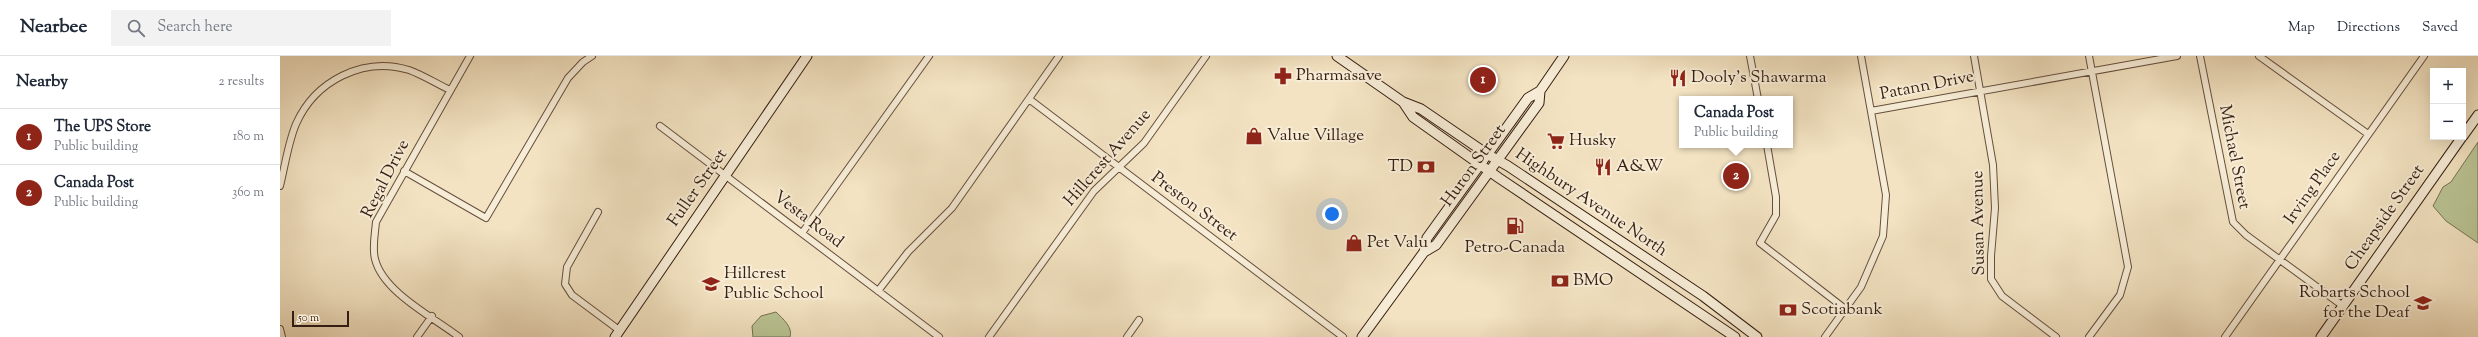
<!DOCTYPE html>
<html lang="en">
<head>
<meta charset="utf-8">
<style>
  body { margin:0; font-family:"Sorts Mill Goudy",serif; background:#f2f2f3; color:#1f2937 }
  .controls { position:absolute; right:12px; top:12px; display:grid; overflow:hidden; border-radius:0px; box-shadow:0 4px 16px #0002 }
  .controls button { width:36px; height:36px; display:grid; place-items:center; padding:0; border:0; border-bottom:1px solid #e0e1e3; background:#fff; color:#1f2937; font:20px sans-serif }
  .scale { position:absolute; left:12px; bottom:10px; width:57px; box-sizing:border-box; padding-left:4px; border:2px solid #361e12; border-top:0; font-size:11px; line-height:14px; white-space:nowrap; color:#361e12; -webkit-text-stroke:3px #f7edd7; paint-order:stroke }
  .you { position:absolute; left:1052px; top:158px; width:14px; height:14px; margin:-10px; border:3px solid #fff; border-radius:50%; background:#1a73e8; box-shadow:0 0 0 6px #1a73e833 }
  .badge { display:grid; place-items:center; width:26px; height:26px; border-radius:50%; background:#8f2418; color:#fff; font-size:13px; font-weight:700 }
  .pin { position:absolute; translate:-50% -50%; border:2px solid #fff; box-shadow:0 1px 4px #0006 }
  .popup { position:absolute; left:1399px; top:40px; width:114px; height:52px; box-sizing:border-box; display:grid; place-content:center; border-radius:0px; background:#fff; filter:drop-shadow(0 1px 3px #0005); font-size:13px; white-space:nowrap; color:#747a83 }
  .popup b { font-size:15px; color:#1f2937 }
  .popup::after { content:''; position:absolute; left:50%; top:100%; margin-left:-8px; border:8px solid transparent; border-top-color:#fff }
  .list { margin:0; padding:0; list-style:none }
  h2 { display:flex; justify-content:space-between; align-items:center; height:52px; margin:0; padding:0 16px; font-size:17px }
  h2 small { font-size:13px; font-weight:400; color:#747a83 }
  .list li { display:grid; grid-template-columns:26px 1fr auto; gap:12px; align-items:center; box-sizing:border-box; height:56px; padding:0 16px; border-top:1px solid #e0e1e3 }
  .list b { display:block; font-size:15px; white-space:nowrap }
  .list p { margin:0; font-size:13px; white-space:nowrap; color:#747a83 }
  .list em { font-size:13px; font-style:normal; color:#747a83 }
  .icon { flex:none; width:22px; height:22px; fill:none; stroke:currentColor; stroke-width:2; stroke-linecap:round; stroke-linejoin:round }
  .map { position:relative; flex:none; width:2198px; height:281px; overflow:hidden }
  header { display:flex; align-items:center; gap:24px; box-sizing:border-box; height:56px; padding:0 20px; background:#fff; border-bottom:1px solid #e0e1e3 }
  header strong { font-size:19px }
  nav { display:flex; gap:22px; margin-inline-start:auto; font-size:14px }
  .search { width:280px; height:36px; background:#f2f2f3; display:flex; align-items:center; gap:10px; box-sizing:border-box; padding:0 14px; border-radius:0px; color:#747a83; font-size:15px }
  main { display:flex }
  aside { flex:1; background:#fff }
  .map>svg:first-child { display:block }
  .green { fill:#bac494; stroke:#787153 }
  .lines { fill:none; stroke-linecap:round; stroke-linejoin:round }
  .street-casing { stroke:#654f3e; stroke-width:8 }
  .secondary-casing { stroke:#361e12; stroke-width:11 }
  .street { stroke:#f7edd7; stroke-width:6 }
  .secondary { stroke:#f7edd7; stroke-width:9 }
  .labels { text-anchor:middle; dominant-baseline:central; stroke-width:4; stroke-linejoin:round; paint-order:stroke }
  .poi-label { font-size:17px; fill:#361e12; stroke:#f7edd7; text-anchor:start }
  .street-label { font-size:17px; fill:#361e12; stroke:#f7edd7 }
</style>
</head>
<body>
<header>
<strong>Nearbee</strong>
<div class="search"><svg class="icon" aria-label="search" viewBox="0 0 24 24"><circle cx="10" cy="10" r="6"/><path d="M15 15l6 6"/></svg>Search here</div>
<nav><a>Map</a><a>Directions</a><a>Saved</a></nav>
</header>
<main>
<aside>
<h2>Nearby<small>2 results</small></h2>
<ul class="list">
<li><span class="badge">1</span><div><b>The UPS Store</b><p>Public building</p></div><em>180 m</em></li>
<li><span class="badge">2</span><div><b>Canada Post</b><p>Public building</p></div><em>360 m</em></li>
</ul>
</aside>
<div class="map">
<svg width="2198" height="281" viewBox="0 0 2198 281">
  <rect width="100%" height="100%" fill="#f3e3c2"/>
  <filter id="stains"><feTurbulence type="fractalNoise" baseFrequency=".005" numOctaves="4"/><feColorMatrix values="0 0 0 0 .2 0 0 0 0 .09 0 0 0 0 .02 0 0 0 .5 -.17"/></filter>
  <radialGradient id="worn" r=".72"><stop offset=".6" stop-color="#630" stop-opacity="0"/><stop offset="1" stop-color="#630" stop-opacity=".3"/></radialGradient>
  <path class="green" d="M2198,86V187L2166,165L2153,150L2163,131L2171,126Z
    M496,256C503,263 513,271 510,281H473L472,270L481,260Z"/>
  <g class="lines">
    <g class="street-casing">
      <path id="street" d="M1470,0L1478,43
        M1694,0L1713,109L1715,152L1711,200V223L1722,240L1776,281
        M1809,0L1848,211L1840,239L1809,281
        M1920,0L1953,166L1966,179L2063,250
        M1979,0L2088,78
        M749,43L1063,281
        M1591,55L1897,0
        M380,70L659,281
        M1487,89L1496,141V159L1480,187L1564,252
        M124,115L206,162L288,22L303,6L312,0
        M0,130C5,110 8,87 16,68C35,25 83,0 129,14C143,19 157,28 170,34
        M318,156L287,211L285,228L292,239L339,274
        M522,177L649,0
        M598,235L628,196L672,152L779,0
        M0,273L2,281
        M137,281L152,260
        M179,281C153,261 103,236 95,203C92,192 95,178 96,166L190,0
        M709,281L814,135L864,87L926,0
        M847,281L859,264
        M1545,281L1581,231L1603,180L1606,139L1581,0
        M1945,281L2144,0"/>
    </g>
    <g class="secondary-casing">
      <path id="secondary" d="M1057,0L1123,46L1141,53L1207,98L1228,110L1423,240L1477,281
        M1123,46L1133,61L1219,122L1455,281
        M2183,80L2198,59
        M1144,196L1156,189L1259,47L1260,35
        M335,281L527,0
        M1082,281L1144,196L1147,182L1248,42L1260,35L1284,0
        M2041,281L2182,81"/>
    </g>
    <use href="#street" class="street"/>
    <use href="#secondary" class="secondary"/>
  </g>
  <defs>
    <g id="pharmacy-bare" transform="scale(1.38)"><path d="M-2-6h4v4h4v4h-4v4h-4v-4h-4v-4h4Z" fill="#8f2418" stroke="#f7edd7" stroke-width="2.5" paint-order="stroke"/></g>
    <g id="restaurant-bare" transform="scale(1.38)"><path d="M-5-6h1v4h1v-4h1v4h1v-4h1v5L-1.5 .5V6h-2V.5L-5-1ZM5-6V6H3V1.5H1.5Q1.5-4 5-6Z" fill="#8f2418" stroke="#f7edd7" stroke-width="2.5" paint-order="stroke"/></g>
    <g id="shop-bare" transform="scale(1.38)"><path d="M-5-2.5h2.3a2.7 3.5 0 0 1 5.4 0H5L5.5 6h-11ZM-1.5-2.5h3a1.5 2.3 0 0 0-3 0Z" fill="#8f2418" stroke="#f7edd7" stroke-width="2.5" paint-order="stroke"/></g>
    <g id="supermarket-bare" transform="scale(1.38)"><path d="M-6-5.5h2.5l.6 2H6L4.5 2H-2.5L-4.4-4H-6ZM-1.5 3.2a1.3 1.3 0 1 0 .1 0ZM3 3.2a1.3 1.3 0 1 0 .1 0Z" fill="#8f2418" stroke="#f7edd7" stroke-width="2.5" paint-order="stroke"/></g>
    <g id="bank-bare" transform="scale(1.38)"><path d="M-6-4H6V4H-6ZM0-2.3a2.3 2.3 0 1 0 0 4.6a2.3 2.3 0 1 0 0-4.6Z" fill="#8f2418" stroke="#f7edd7" stroke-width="2.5" paint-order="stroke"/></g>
    <g id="fuel-bare" transform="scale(1.38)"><path d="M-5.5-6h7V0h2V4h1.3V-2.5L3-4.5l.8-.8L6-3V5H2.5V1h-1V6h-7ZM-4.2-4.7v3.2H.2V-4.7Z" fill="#8f2418" stroke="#f7edd7" stroke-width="2.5" paint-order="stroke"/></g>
    <g id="school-bare" transform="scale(1.38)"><path d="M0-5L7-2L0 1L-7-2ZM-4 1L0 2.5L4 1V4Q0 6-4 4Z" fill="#8f2418" stroke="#f7edd7" stroke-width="2.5" paint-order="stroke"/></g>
  </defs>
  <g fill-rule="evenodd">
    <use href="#pharmacy-bare" x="1003" y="20"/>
    <use href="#restaurant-bare" x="1398" y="22"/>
    <use href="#shop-bare" x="974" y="80"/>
    <use href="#supermarket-bare" x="1276" y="85"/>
    <use href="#bank-bare" x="1146" y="111"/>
    <use href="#restaurant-bare" x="1323" y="111"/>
    <use href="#fuel-bare" x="1235" y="170"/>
    <use href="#shop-bare" x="1074" y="187"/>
    <use href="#bank-bare" x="1280" y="225"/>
    <use href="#school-bare" x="431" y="228"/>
    <use href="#school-bare" x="2143" y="247"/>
    <use href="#bank-bare" x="1508" y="254"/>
  </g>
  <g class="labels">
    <g class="poi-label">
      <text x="1016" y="20">Pharmasave</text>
      <text x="1411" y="22">Dooly's Shawarma</text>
      <text x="987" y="80">Value Village</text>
      <text x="1289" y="85">Husky</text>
      <text x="1133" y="111" text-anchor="end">TD</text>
      <text x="1336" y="111">A&amp;W</text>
      <text x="1087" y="187">Pet Valu</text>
      <text x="1235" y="192" text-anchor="middle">Petro-Canada</text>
      <text x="444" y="218">Hillcrest<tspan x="444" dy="20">Public School</tspan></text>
      <text x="1293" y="225">BMO</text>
      <text x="2130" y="237" text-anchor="end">Robarts School<tspan x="2130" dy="20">for the Deaf</tspan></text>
      <text x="1521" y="254">Scotiabank</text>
    </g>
    <g class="street-label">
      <text transform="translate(1647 30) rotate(-11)">Patann Drive</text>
      <text transform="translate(1954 101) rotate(79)">Michael Street</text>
      <text transform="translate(828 102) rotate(-49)">Hillcrest Avenue</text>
      <text transform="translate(1194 110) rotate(-54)">Huron Street</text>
      <text transform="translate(106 123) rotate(-63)">Regal Drive</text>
      <text transform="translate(418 132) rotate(-55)">Fuller Street</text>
      <text transform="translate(2033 132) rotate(-55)">Irving Place</text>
      <text transform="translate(1311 147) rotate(34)">Highbury Avenue North</text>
      <text transform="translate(914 151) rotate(37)">Preston Street</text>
      <text transform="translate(2105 162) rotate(-55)">Cheapside Street</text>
      <text transform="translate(528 164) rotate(37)">Vesta Road</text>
      <text transform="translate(1699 167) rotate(-91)">Susan Avenue</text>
    </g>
  </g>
  <rect width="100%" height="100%" filter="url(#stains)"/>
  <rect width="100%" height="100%" fill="url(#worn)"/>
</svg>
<div class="controls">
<button>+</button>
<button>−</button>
</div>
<div class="scale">50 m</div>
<div class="you"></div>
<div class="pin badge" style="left:1203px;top:24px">1</div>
<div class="pin badge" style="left:1456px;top:120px">2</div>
<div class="popup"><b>Canada Post</b>Public building</div>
</div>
</main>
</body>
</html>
